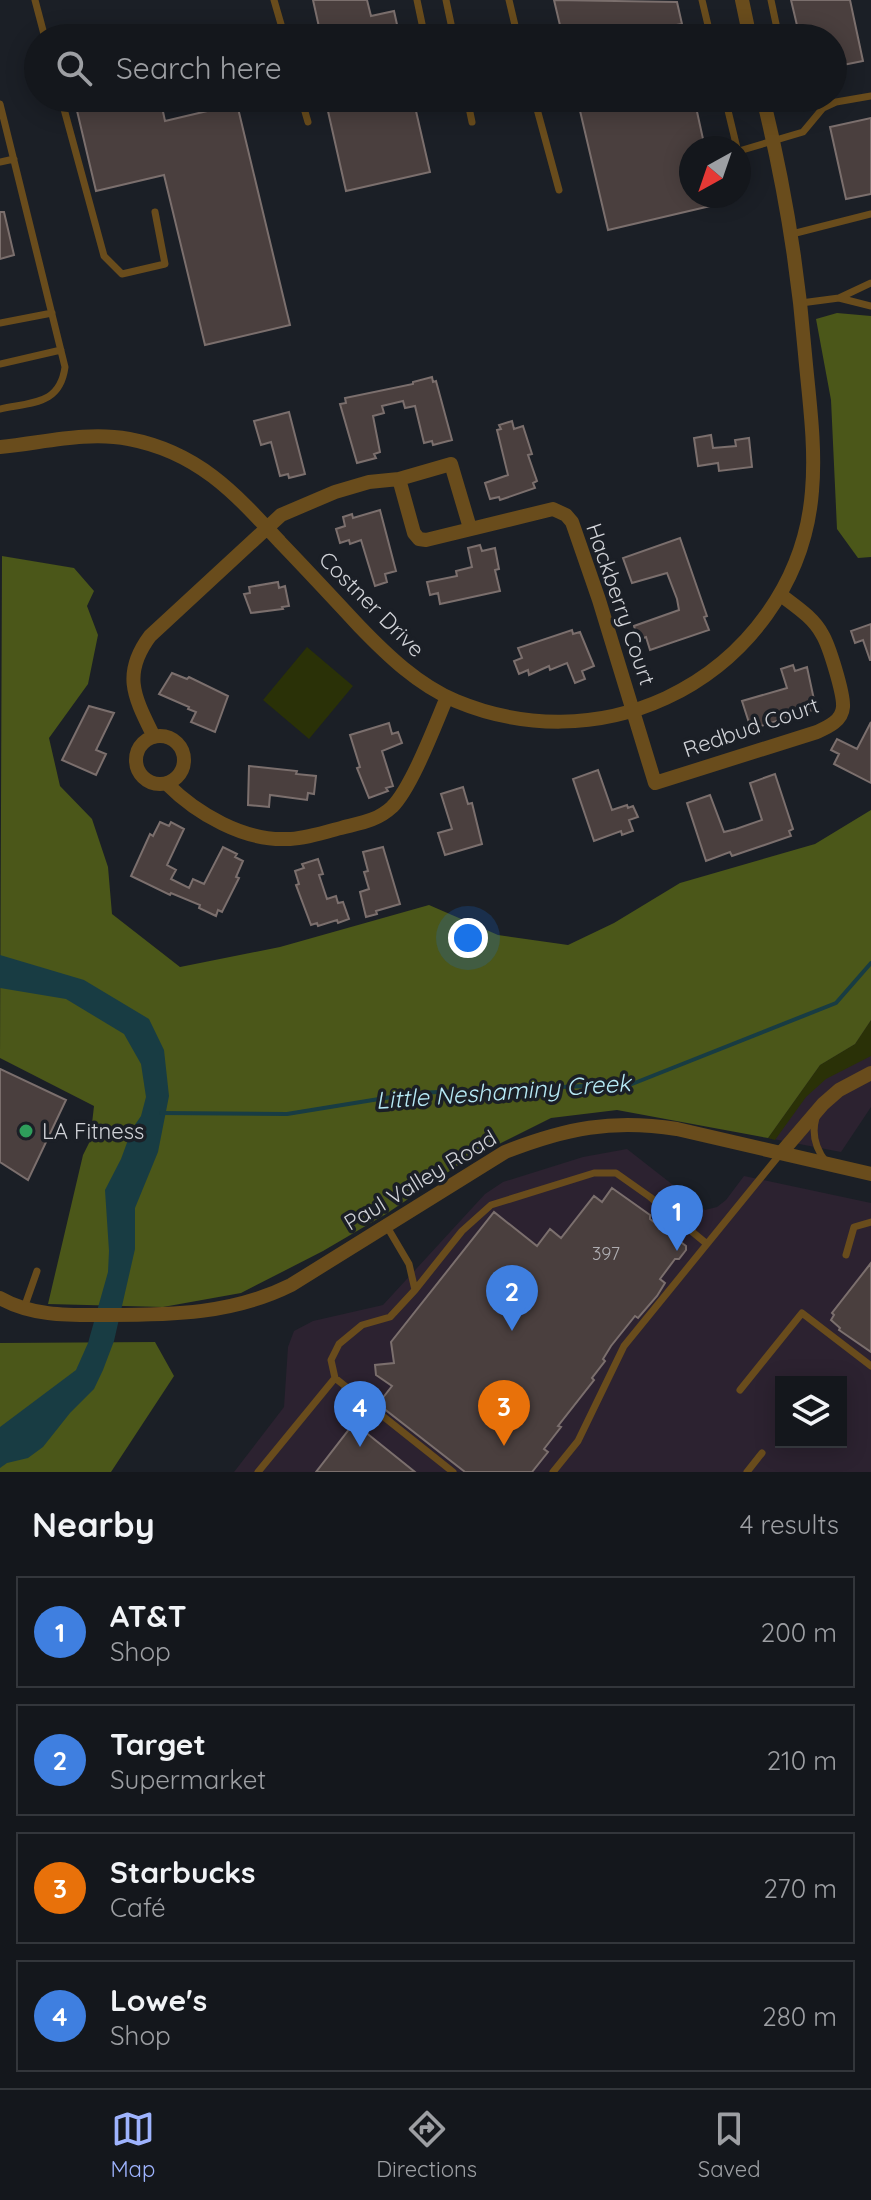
<!DOCTYPE html>
<html lang="en">
<head>
<meta charset="utf-8">
<style>
  body { margin:0; font-family:Quicksand,sans-serif; background:#212429; color:#f1f3f6 }
  .controls { position:absolute; right:24px; bottom:24px; display:grid; overflow:hidden; border-radius:0px; box-shadow:0 4px 20px #0003 }
  .controls button { width:72px; height:72px; display:grid; place-items:center; padding:0; border:0; border-bottom:2px solid #33363b; background:#14171c; color:#f1f3f6; font:40px sans-serif }
  .compass { position:absolute; left:679px; top:136px; width:72px; height:72px; border-radius:50%; background:#14171c; box-shadow:0 4px 20px #0003; rotate:220deg }
  .you { position:absolute; left:468px; top:938px; width:28px; height:28px; margin:-20px; border:6px solid #fff; border-radius:50%; background:#1a73e8; box-shadow:0 0 0 12px #1a73e833 }
  .badge { display:grid; place-items:center; width:52px; height:52px; border-radius:50%; background:#9eb3fd; color:#fff; font-size:26px; font-weight:700 }
  .pin { position:absolute; translate:-50% -66px; filter:drop-shadow(0 2px 4px #0008) }
  .pin::after { content:''; position:absolute; top:42px; width:28px; height:24px; background:inherit; clip-path:polygon(0 0,100% 0,50% 100%) }
  .list { margin:0; padding:0; list-style:none }
  h2 { display:flex; justify-content:space-between; align-items:center; height:104px; margin:0; padding:0 32px; font-size:34px }
  h2 small { font-size:26px; font-weight:400; color:#9d9fa3 }
  .list li { display:grid; grid-template-columns:52px 1fr auto; gap:24px; align-items:center; box-sizing:border-box; height:112px; margin:0 16px 16px; padding:0 16px; border:2px solid #33363b; border-radius:0px }
  .list b { display:block; font-size:30px; white-space:nowrap }
  .list p { margin:0; font-size:26px; white-space:nowrap; color:#9d9fa3 }
  .list em { font-size:26px; font-style:normal; color:#9d9fa3 }
  .icon { flex:none; width:44px; height:44px; fill:none; stroke:currentColor; stroke-width:2; stroke-linecap:round; stroke-linejoin:round }
  .map { position:relative; flex:none; width:871px; height:1472px; overflow:hidden }
  .search { position:absolute; background:#14171c; box-shadow:0 4px 20px #0003; left:24px; right:24px; top:24px; height:88px; display:flex; align-items:center; gap:20px; box-sizing:border-box; padding:0 28px; border-radius:44px; color:#9d9fa3; font-size:30px }
  .sheet { height:616px; background:#14171c }
  nav { display:flex; justify-content:space-around; align-items:center; box-sizing:border-box; height:112px; border-top:2px solid #33363b; background:#14171c; font-size:22px; color:#9d9fa3 }
  nav a { display:grid; justify-items:center; gap:4px }
  nav .on { color:#9eb3fd }
  .map>svg:first-child { display:block }
  .commercial { fill:#2c2230; fill-rule:evenodd }
  .green { fill:#2a3107 }
  .forest { fill:#4b5719 }
  .water { fill:#183c43 }
  .lines { fill:none; stroke-linecap:round; stroke-linejoin:round }
  .stream { stroke:#183c43; stroke-width:4 }
  .building { fill:#4a3f3e; stroke:#7b6f6d; stroke-width:2 }
  .lane { stroke:#694c1c; stroke-width:7 }
  .street { stroke:#694c1c; stroke-width:14 }
  .leisure-dot { fill:#2e9e5b; stroke:#1b1f26; stroke-width:3 }
  .labels { text-anchor:middle; dominant-baseline:central; stroke-width:7; stroke-linejoin:round; paint-order:stroke }
  .number-label { font-size:18px; fill:#aeadb1 }
  .street-label { font-size:22px; fill:#d0d2d7; stroke:#1b1f26 }
  .poi-label { font-size:22px; fill:#d0d2d7; stroke:#1b1f26; text-anchor:start }
  .water-label { font-size:24px; font-style:italic; fill:#b6e9f5; stroke:#1b1f26 }
</style>
</head>
<body>
<div class="map">
<svg width="871" height="1472" viewBox="0 0 871 1472">
  <rect width="100%" height="100%" fill="#1b1f26"/>
  <path class="commercial" d="M871,1020V1107L841,1152L768,1138L820,1065L855,1044Z
    M627,1149L705,1210L717,1207L726,1200L744,1176L871,1203V1472H234L284,1407L288,1347L294,1331L313,1321L383,1305L485,1194L503,1182L583,1157ZM781,1382H841V1442H781Z"/>
  <path class="green" d="M307,647L353,686L309,739L263,700Z
    M871,1020V1056L826,1079L806,1097L775,1140L768,1138L820,1065L855,1044Z"/>
  <path class="forest" d="M837,313L871,316V557L858,558L837,529L831,400L816,319Z
    M2,556L74,568L94,591L87,606L98,635L88,684L49,738L60,786L92,819L108,867L112,914L180,967L280,947L429,905L498,935L568,945L614,923L680,883L815,844L871,810V1020L855,1044L820,1065L768,1138L617,1110L551,1118L463,1162L386,1214L323,1251L241,1293L163,1307L48,1304L83,1155L90,1141L94,1106L0,1058Z
    M155,1342L174,1376L111,1472H0V1343Z"/>
  <path class="water" d="M0,955L84,980L149,1019L164,1050L169,1096L158,1152L135,1208V1249L114,1341L103,1370L94,1389L70,1413L43,1447L28,1458L7,1463L0,1468V1427L76,1370L88,1343L108,1272L109,1251L105,1190L121,1159L132,1129L141,1116L146,1097L141,1064L124,1034L66,999L0,988Z"/>
  <g class="lines">
    <path class="stream" d="M161,1113L287,1114L416,1093L632,1084L836,1003L871,963"/>
  </g>
  <path class="building" d="M313,0H367L371,16L394,11L400,38H311L309,29L319,27Z
    M554,0L677,2L682,24L676,25L680,38H563Z
    M791,0H850L863,61L833,67V38H800Z
    M74,98H146L149,110L162,107L165,121L237,104L290,325L205,345L164,175L96,191Z
    M325,98H413L430,172L346,191Z
    M577,98H694L705,148H691V196H717L719,204L608,230Z
    M871,118V194L846,199L830,127Z
    M0,212H4L14,255L0,259Z
    M432,377L433,382L436,381L452,440L433,445L432,441L424,443L415,406L405,408L403,401L382,406L384,413L373,416L380,452L374,454L376,458L357,463L340,404L346,403L345,398L413,384V382Z
    M289,412L305,474L289,478L288,474L280,476L271,442L261,445L254,421Z
    M512,421L514,429L523,426L532,454L528,455L537,481L533,483L535,488L500,500L499,497L490,499L485,483L508,475L497,430L501,429L499,425Z
    M711,435L713,448L736,446L735,440L749,438L752,467L719,471L718,463L698,466L694,438Z
    M380,510L396,571L385,574L387,582L375,586L361,540L350,544L349,540L340,543L336,529L345,526L343,517L352,514L353,518Z
    M680,538L707,616L704,617L709,630L650,650L646,637L638,640L634,626L679,610L677,599L667,573L632,583L623,558Z
    M480,545L482,551L495,548L499,569L495,570L500,591L440,604L438,593L430,595L427,582L457,576L456,571L472,567L468,548Z
    M278,582L279,588L285,586L289,606L282,607L283,609L251,613L244,594L250,593L249,587Z
    M871,624V660H870L863,640L855,643L851,631Z
    M572,630L573,634L580,632L594,666L582,671L585,679L575,683L567,663L550,670L549,666L529,675L528,670L519,674L514,661L522,658L518,648Z
    M793,665L795,671L807,667L816,709L751,729L742,701L787,688L781,669Z
    M172,673L187,679L189,677L228,696L215,732L191,722L196,712L188,709L189,707L159,694Z
    M89,706L114,713L96,750L106,754L96,775L62,760Z
    M871,722V783L834,764L839,754L831,750L837,739L857,749Z
    M389,723L392,734L398,732L402,743L382,751L393,786L386,788L388,791L369,798L357,768L360,767L350,735Z
    M249,766L297,771L296,774L316,776L314,794L308,793L307,800L270,795L269,807L248,805Z
    M598,770L612,810L627,805L628,808L633,806L638,817L629,820L633,831L622,835L621,831L594,841L573,779Z
    M775,774L793,829L789,831L791,836L732,856L730,852L706,861L687,803L710,795L724,832L736,829L762,820L750,783Z
    M463,787L468,804L472,803L482,844L445,855L438,833L452,829L441,794Z
    M160,822L169,826L171,822L184,829L167,865L176,870L171,879L189,888L193,879L204,884L223,847L237,854L235,857L243,861L236,877L239,878L222,912L218,910L216,916L199,908L200,905L171,893L170,895L131,876L150,834L153,836Z
    M383,847L400,904L376,911L377,914L366,917L360,892L369,889L364,872L368,871L363,852Z
    M318,859L323,874L319,875L327,899L336,896L338,903L343,902L349,919L338,923L337,920L318,926L317,923L311,925L296,885L299,884L295,871L304,868L302,864Z
    M0,1069L66,1100L28,1180L0,1162Z
    M612,1188L650,1215V1219L686,1246V1250L679,1259H675L660,1279L665,1283L657,1296L638,1318L635,1316L611,1346L603,1359L605,1361L592,1378L594,1380L558,1426L561,1427L544,1449L548,1452L532,1472H465L378,1404L392,1386L376,1375L375,1365L394,1363L391,1342L494,1212L537,1246L550,1229L561,1238L594,1196L602,1202Z
    M871,1263V1352L839,1330L840,1328L831,1320L834,1315L832,1313Z
    M354,1423L415,1472H316Z"/>
  <g class="lines">
    <path class="lane" d="M35,0L45,38
      M274,0L285,38
      M417,0L425,38
      M446,0L454,38
      M509,0L518,38
      M702,0L711,38
      M771,0L779,38
      M61,98L104,256L122,274L165,264L155,212
      M301,98L308,122
      M467,98L472,122
      M534,98L559,190
      M725,98L737,148
      M0,104L65,367C60,405 32,402 0,409
      M739,151L803,132L823,108L836,102L871,96
      M0,162L14,159
      M792,234L871,214
      M839,298L871,306
      M801,303L839,298L871,283
      M0,323L52,313
      M0,364L61,350
      M816,1118C811,1135 816,1149 826,1162
      M846,1255L854,1227L871,1222
      M415,1290L462,1231L491,1205L594,1173H616L650,1197L707,1244
      M24,1308L37,1271
      M335,1378L453,1472
      M740,1390L802,1313L871,1366
      M258,1472L335,1378L331,1360L339,1344L362,1325L390,1317L415,1290L409,1264L386,1225
      M553,1472L578,1441L624,1346L781,1153
      M747,1472L762,1453"/>
    <path class="street" d="M742,0L750,38
      M0,447C43,443 86,431 129,439C198,452 235,493 280,542C307,570 333,598 359,626C387,655 418,685 456,701C523,729 599,729 666,698C747,660 805,582 812,491C816,446 809,399 805,354C798,267 784,183 763,98
      M399,479L414,533L419,539L426,540L553,509L566,515L572,522L599,600L655,783L817,732C828,727 842,721 843,707C844,694 829,645 822,634C813,617 795,606 781,595
      M136 760a24 24 0 1 1 48 0a24 24 0 1 1-48 0Z
      M154,737C135,698 121,675 150,636L281,515L335,492L369,482L399,479L451,464L470,528
      M167,784C197,814 244,841 287,839C305,839 324,832 341,828C360,823 377,821 392,807C412,787 435,725 447,697
      M781,1153L823,1104L839,1090L871,1073
      M0,1298C33,1317 72,1315 109,1315C172,1315 233,1314 291,1285L505,1152C566,1128 612,1119 677,1129L871,1174"/>
  </g>
  <circle class="leisure-dot" cx="26" cy="1131" r="8"/>
  <g class="labels">
    <g class="number-label">
      <text x="606" y="1253">397</text>
    </g>
    <g class="street-label">
      <text transform="translate(372 604) rotate(45)">Costner Drive</text>
      <text transform="translate(621 604) rotate(71)">Hackberry Court</text>
      <text transform="translate(751 727) rotate(-19)">Redbud Court</text>
      <text transform="translate(420 1180) rotate(-31)">Paul Valley Road</text>
    </g>
    <g class="poi-label">
      <text x="42" y="1131">LA Fitness</text>
    </g>
    <g class="water-label">
      <text transform="translate(503 1091) rotate(-4)">Little Neshaminy Creek</text>
    </g>
  </g>
</svg>
<div class="controls">
<button><svg class="icon" aria-label="layers" viewBox="0 0 24 24"><path d="M12 4l9 5-9 5-9-5zM3 14l9 5 9-5"/></svg></button>
</div>
<svg class="compass" viewBox="-18 -18 36 36"><path d="M0-13l5 13h-10z" fill="#e53935"/><path d="M0 13l5-13h-10z" fill="#9d9fa3"/></svg>
<div class="you"></div>
<div class="pin badge" style="left:677px;top:1251px;background:#3f7fe0">1</div>
<div class="pin badge" style="left:512px;top:1331px;background:#3f7fe0">2</div>
<div class="pin badge" style="left:504px;top:1446px;background:#e8710a">3</div>
<div class="pin badge" style="left:360px;top:1447px;background:#3f7fe0">4</div>
<div class="search"><svg class="icon" aria-label="search" viewBox="0 0 24 24"><circle cx="10" cy="10" r="6"/><path d="M15 15l6 6"/></svg>Search here</div>
</div>
<section class="sheet">
<h2>Nearby<small>4 results</small></h2>
<ul class="list">
<li><span class="badge" style="background:#3f7fe0">1</span><div><b>AT&amp;T</b><p>Shop</p></div><em>200 m</em></li>
<li><span class="badge" style="background:#3f7fe0">2</span><div><b>Target</b><p>Supermarket</p></div><em>210 m</em></li>
<li><span class="badge" style="background:#e8710a">3</span><div><b>Starbucks</b><p>Café</p></div><em>270 m</em></li>
<li><span class="badge" style="background:#3f7fe0">4</span><div><b>Lowe's</b><p>Shop</p></div><em>280 m</em></li>
</ul>
</section>
<nav>
<a class="on"><svg class="icon" aria-label="map" viewBox="0 0 24 24"><path d="M3 6l6-2 6 2 6-2v14l-6 2-6-2-6 2zM9 4v14M15 6v14"/></svg>Map</a>
<a><svg class="icon" aria-label="directions" viewBox="0 0 24 24"><path d="M12 3l9 9-9 9-9-9zM9 14v-3h6M13 9l2 2-2 2"/></svg>Directions</a>
<a><svg class="icon" aria-label="saved" viewBox="0 0 24 24"><path d="M7 4h10v16l-5-4-5 4z"/></svg>Saved</a>
</nav>
</body>
</html>
